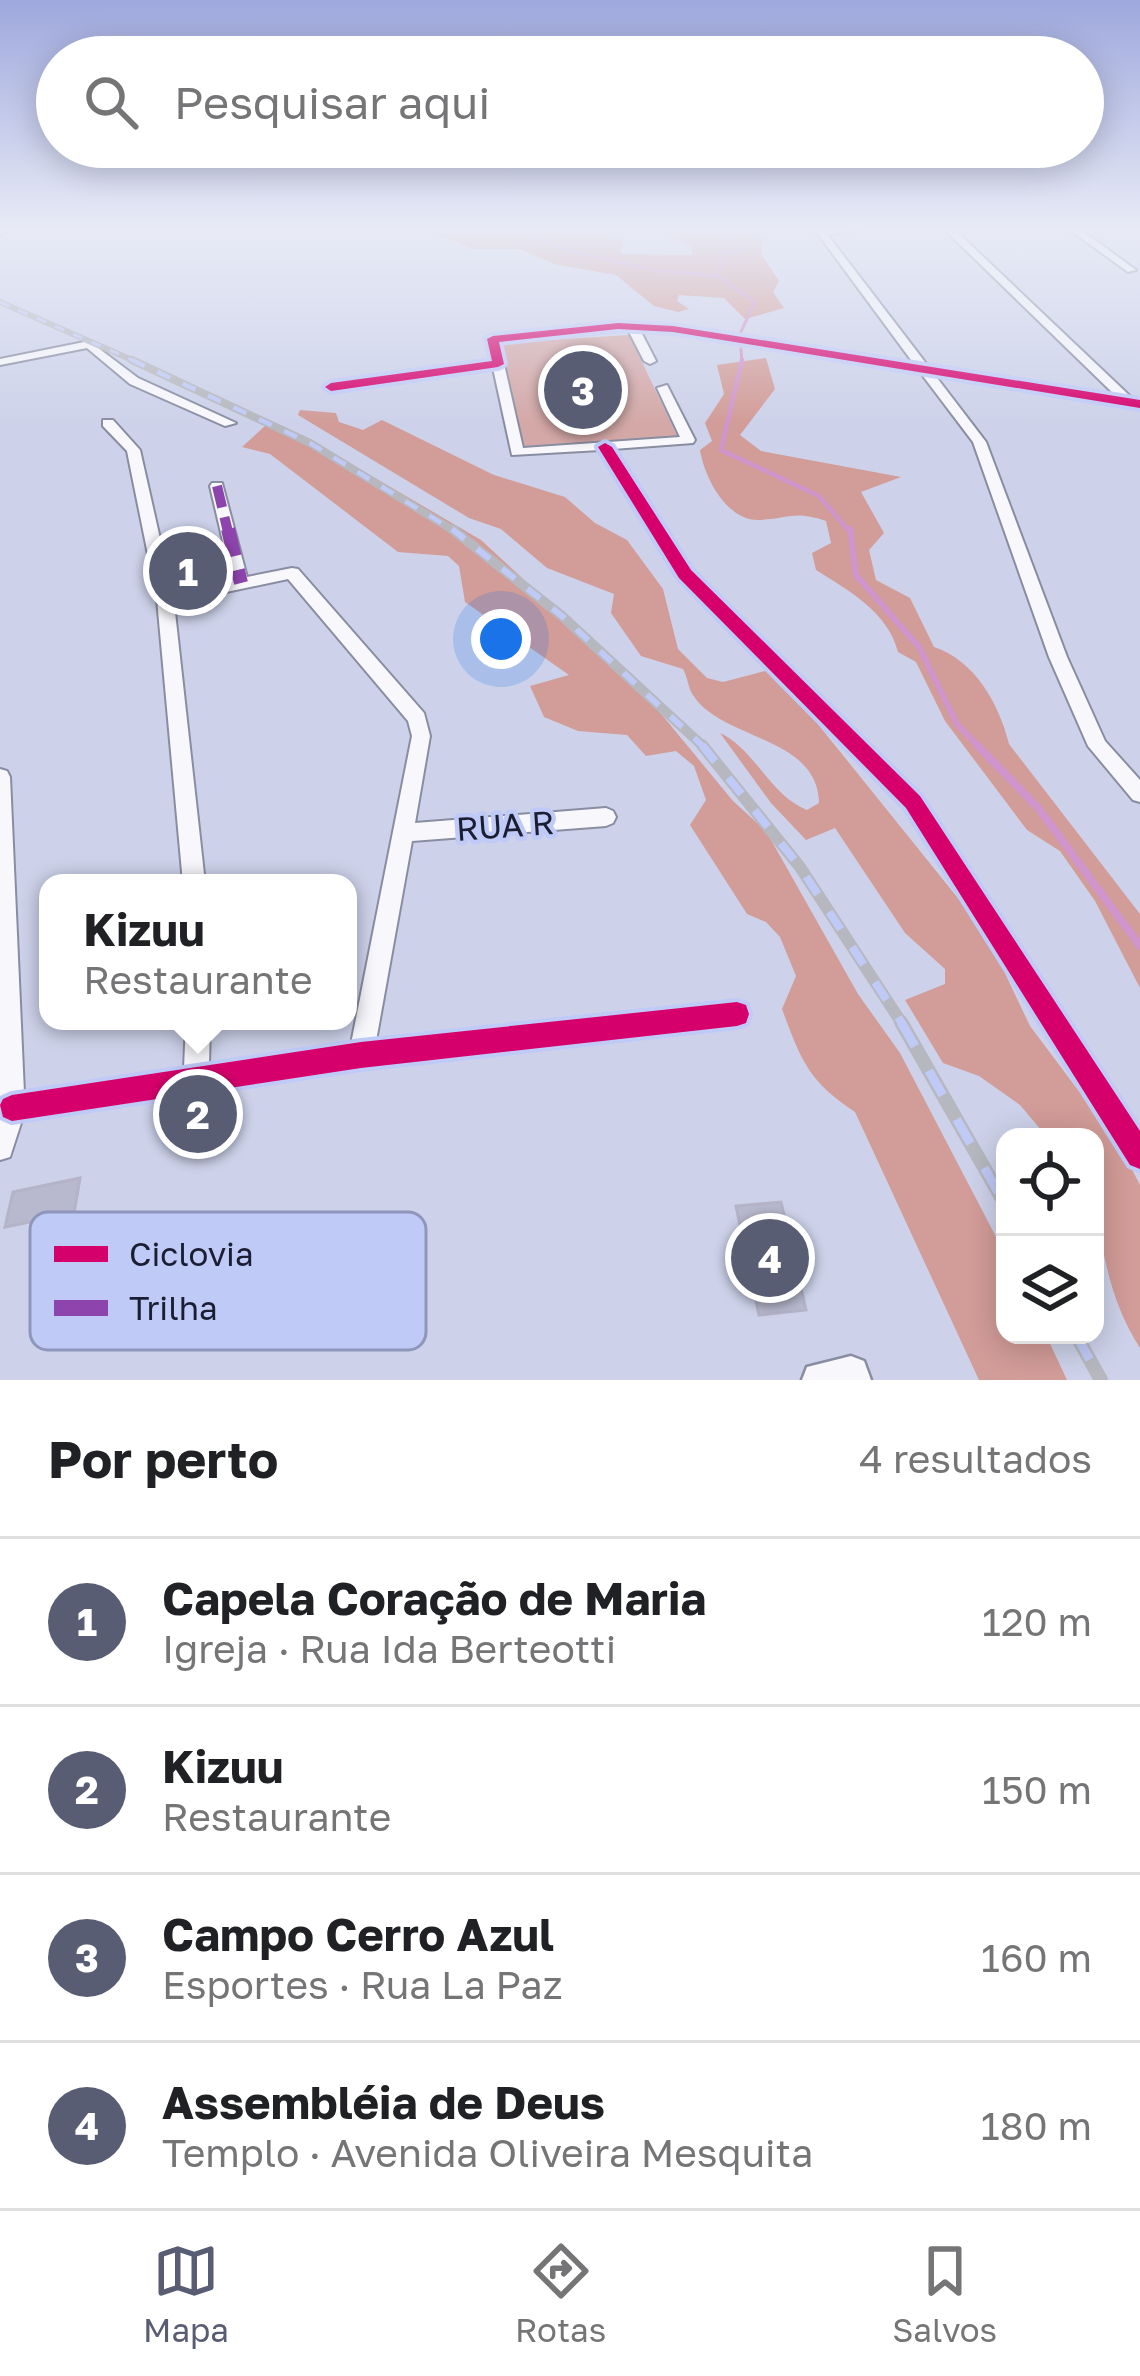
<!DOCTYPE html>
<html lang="pt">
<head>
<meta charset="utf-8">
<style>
  body { margin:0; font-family:"Golos Text",sans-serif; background:#f6f6f6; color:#202124 }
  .controls { position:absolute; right:36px; bottom:36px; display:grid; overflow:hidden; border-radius:24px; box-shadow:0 6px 30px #0003 }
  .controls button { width:108px; height:108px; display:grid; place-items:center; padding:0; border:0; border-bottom:3px solid #e0e0e0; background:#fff; color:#202124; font:60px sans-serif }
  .you { position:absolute; left:501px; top:639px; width:42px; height:42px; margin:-30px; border:9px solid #fff; border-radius:50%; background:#1a73e8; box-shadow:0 0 0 18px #1a73e833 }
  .badge { display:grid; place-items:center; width:78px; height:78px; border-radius:50%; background:#595d73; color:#fff; font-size:39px; font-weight:700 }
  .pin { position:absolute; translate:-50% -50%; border:6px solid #fff; box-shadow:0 3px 12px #0006 }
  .popup { position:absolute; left:39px; top:874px; width:318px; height:156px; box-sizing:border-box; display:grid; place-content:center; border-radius:24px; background:#fff; filter:drop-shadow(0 3px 9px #0005); font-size:39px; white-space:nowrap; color:#757577 }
  .popup b { font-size:45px; color:#202124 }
  .popup::after { content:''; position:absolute; left:50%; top:100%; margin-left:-24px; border:24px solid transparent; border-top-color:#fff }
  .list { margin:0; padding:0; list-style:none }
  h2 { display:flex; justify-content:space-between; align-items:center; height:156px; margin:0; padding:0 48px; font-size:51px }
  h2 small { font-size:39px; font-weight:400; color:#757577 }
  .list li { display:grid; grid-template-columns:78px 1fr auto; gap:36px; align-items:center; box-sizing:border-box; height:168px; padding:0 48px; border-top:3px solid #e0e0e0 }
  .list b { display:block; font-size:45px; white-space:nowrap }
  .list p { margin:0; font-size:39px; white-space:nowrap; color:#757577 }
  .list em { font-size:39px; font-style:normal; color:#757577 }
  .icon { flex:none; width:66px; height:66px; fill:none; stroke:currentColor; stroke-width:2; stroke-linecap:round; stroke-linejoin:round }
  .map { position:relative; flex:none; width:1140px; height:1380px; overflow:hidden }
  .search { position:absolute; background:#fff; box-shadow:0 6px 30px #0003; left:36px; right:36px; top:36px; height:132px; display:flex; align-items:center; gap:30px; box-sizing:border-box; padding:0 42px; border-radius:66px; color:#757577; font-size:45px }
  .sheet { height:828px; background:#fff }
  nav { display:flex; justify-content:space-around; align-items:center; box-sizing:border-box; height:168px; border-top:3px solid #e0e0e0; background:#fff; font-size:33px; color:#757577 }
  nav a { display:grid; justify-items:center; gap:6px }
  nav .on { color:#595d73 }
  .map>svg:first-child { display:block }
  .green { fill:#d4a8a7 }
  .forest { fill:#d29c98 }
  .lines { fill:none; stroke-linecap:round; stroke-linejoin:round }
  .stream-far3 { stroke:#d095cc; stroke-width:3 }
  .stream-far2 { stroke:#d095cc; stroke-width:4.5 }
  .stream-far1 { stroke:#d095cc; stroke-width:6 }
  .stream { stroke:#d095cc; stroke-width:8 }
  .building { fill:#b8b9ce; stroke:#b4b3c8; stroke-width:3 }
  .minor-casing { stroke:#898da1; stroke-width:4 }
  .tertiary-casing { stroke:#898da1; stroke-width:5 }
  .minor { fill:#f8f8fc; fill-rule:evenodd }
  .tertiary { fill:#f8f8fc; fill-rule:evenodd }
  .rail-far4-casing { stroke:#b7b8bf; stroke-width:6 }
  .rail-far3-casing { stroke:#b7b8bf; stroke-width:8 }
  .rail-far2-casing { stroke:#b7b8bf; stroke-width:10 }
  .rail-far1-casing { stroke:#b7b8bf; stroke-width:12 }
  .rail-casing { stroke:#b7b8bf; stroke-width:14 }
  .rail-far4 { stroke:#c0caf7; stroke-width:3; stroke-dasharray:10; stroke-linecap:butt }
  .rail-far3 { stroke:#c0caf7; stroke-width:4.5; stroke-dasharray:14; stroke-linecap:butt }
  .rail-far2 { stroke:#c0caf7; stroke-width:6; stroke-dasharray:16; stroke-linecap:butt }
  .rail-far1 { stroke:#c0caf7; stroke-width:8; stroke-dasharray:21; stroke-linecap:butt }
  .rail { stroke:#c0caf7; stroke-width:9; stroke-dasharray:28; stroke-linecap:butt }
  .quiet-far1 { stroke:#8e44ad; stroke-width:10; stroke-dasharray:22 10; stroke-linecap:butt }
  .quiet { stroke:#8e44ad; stroke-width:14; stroke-dasharray:28 14; stroke-linecap:butt }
  .cycleway-casing { stroke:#c0caf7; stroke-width:8 }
  .cycleway { fill:#d6006c; fill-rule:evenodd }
  .labels { text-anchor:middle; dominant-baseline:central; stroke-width:9; stroke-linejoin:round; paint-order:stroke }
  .street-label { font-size:33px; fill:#1a1e33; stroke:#c0caf7 }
  .key { fill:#c0caf7; stroke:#8e96bc; stroke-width:3 }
  .key-label { font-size:33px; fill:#1a1e33 }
</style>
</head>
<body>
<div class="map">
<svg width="1140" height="1380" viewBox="0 0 1140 1380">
  <rect width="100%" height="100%" fill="#cdd2ea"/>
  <path class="green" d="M629,335L678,437L524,448L500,343Z"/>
  <path class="forest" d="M424,230H602L625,242L620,254L692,255L691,245L653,230H749L762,237V255L779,281L773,292L784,308L745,319L724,298L679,295L677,301L689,309L678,312L654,306L616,275L554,264L520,249H473Z
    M766,358L775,389L740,435L761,451L901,477L861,492L884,533L869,550L876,580L910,598L934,647C974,660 999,703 1009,744L1140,914V988L1095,901L1060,851L1027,830L945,721L916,662L898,652C888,612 848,590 816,570L812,553L831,543L826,521C793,510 790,519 759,520C726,521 704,476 700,450L712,441L705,423L724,394L717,365Z
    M300,410L336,413L339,422L363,430L382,420L494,475L565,497L595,523L627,540L663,589L678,649L707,678L723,682L765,671L780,677L986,933L1030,1026L1120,1146L1140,1185V1348C1100,1286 1095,1209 1095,1137H1047L1020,1105L979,1076L943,1063L905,1000L945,984V969L905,933L835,828L806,840L771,803L720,733C756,750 769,795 807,810L819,803C818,736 721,740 693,695C688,688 688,678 683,669L641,656L611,613L614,594L547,568L501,529L469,518L298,415Z
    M266,425L317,444L481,540L634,681L733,801L766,831L858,994L900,1053L1005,1254V1335H1046L1067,1380H979L855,1112C808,1081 801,1060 782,1009L796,976L780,937L766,922L747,914L690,825L706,800L694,766L676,751L646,756L627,735L578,731L544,717L530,686L569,675L465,602L459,566L448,556L398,552L270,454L242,447Z"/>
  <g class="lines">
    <path class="stream-far3" d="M518,230L566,250L654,270L718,276L755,302L739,336
      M718,275L726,253L743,249L724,230
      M741,349L742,363"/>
    <path class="stream-far2" d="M742,360L721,450L819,496L850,532"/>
    <path class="stream-far1" d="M850,529L856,575L919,647L957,724L980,748"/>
    <path class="stream" d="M977,745L1039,809L1140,946"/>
  </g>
  <path class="building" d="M194,531L202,579L178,585L165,538Z
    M80,1178L74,1213L5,1227L13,1192Z
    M781,1202L806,1310L759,1315L736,1206Z"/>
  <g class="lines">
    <g class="minor-casing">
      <path id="minor" d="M0,230H6L0,235Z
        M815,230H858L827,234L928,366L1116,396L945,230H955L1133,399L1140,400V408L934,374L986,442L1067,657L1105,741L1140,780V802L1133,800L1088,746L1049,657L973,442L920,372L673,332L640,330L656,361L650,364L644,361L628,330L499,342L523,448L680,437L657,388L667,385L695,440L693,443L613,449L691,570L920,796L1140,1131V1169L1130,1165L906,808L679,578L600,450L512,455L493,368L331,391L325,387L331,383L492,361L487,339L493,336L632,323L673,326L914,364Z
        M1070,230H1081L1136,270L1128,272Z
        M89,341L138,378L236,423L225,426L130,384L87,348L0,365V359Z
        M103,420H113L140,450L172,592L232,580L210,486L212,483H222L247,577L292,568L298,569L424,713L430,736L415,823L606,808L613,811L616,817L613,823L606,826L412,841L376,1041L737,1002L746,1005L749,1014L746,1023L737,1026L361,1068L22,1120L10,1157L0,1160V769L7,771L10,777L24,1093L184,1069L186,1021H210L209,1065L351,1044L412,736L408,721L288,579L174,603L205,883H183L157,599L127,451L103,426Z"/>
    </g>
    <g class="tertiary-casing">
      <path id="tertiary" d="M851,1356L864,1361L871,1380H802L807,1367Z"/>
    </g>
    <use href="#minor" class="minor"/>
    <use href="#tertiary" class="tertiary"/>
    <g class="rail-far4-casing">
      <path id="rail-far4" d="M0,302L139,363"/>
    </g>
    <g class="rail-far3-casing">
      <path id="rail-far3" d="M132,360L310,443L456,532"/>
    </g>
    <g class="rail-far2-casing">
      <path id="rail-far2" d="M452,529L562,616L705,748"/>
    </g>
    <g class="rail-far1-casing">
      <path id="rail-far1" d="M702,745L800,867L903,1025"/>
    </g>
    <g class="rail-casing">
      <path id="rail" d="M901,1022L1005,1204
        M1076,1335L1101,1380"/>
    </g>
    <use href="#rail-far4" class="rail-far4"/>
    <use href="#rail-far3" class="rail-far3"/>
    <use href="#rail-far2" class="rail-far2"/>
    <use href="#rail-far1" class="rail-far1"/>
    <use href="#rail" class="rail"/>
    <path class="quiet-far1" d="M217,486L228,532"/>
    <path class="quiet" d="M228,529L241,583"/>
    <g class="cycleway-casing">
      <path id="cycleway" d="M618,323L673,326L1140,400V408L673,332L618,329L499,342L504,364L498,367L331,391L325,387L331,383L492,361L487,339L493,336Z
        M605,443L612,447L691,570L920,796L1140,1131V1169L1130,1165L906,808L679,578L598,447Z
        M737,1002L746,1005L749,1014L746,1023L737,1026L361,1068L12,1121L3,1117L0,1105L3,1099L12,1095L361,1042Z"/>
    </g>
    <use href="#cycleway" class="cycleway"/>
  </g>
  <linearGradient id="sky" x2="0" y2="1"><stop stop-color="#9ea8dd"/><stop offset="0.54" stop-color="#e8ebf6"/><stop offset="1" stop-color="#e8ebf6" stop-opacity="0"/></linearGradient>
  <rect width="1140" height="424" fill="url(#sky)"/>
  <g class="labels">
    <g class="street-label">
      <text transform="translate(505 825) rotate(-4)">RUA R</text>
    </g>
  </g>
  <rect x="30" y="1212" width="396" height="138" rx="18" class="key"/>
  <rect x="54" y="1246" width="54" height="16" fill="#d6006c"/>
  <rect x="54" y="1300" width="54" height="16" fill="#8e44ad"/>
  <g class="key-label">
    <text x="129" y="1266">Ciclovia</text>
    <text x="129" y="1320">Trilha</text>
  </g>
</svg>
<div class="controls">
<button><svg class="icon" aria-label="locate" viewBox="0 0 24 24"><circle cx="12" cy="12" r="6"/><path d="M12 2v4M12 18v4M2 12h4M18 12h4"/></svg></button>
<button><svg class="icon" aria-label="layers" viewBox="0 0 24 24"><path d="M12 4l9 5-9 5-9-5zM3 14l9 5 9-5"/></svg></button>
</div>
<div class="you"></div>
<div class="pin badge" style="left:188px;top:571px">1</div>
<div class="pin badge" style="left:198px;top:1114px">2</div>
<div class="popup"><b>Kizuu</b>Restaurante</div>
<div class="pin badge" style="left:583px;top:390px">3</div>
<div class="pin badge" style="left:770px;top:1258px">4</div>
<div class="search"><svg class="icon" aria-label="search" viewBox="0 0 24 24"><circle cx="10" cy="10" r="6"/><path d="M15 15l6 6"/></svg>Pesquisar aqui</div>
</div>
<section class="sheet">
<h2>Por perto<small>4 resultados</small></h2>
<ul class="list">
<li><span class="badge">1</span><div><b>Capela Coração de Maria</b><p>Igreja · Rua Ida Berteotti</p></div><em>120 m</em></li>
<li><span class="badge">2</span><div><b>Kizuu</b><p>Restaurante</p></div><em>150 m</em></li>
<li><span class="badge">3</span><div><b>Campo Cerro Azul</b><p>Esportes · Rua La Paz</p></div><em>160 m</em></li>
<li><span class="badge">4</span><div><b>Assembléia de Deus</b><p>Templo · Avenida Oliveira Mesquita</p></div><em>180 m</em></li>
</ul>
</section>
<nav>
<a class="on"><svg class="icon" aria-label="map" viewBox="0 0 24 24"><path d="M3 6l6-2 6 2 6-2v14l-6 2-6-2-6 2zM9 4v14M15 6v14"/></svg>Mapa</a>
<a><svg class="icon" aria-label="directions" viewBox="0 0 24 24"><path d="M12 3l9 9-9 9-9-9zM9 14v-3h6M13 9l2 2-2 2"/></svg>Rotas</a>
<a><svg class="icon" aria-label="saved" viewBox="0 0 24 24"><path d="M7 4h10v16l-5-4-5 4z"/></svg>Salvos</a>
</nav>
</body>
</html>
